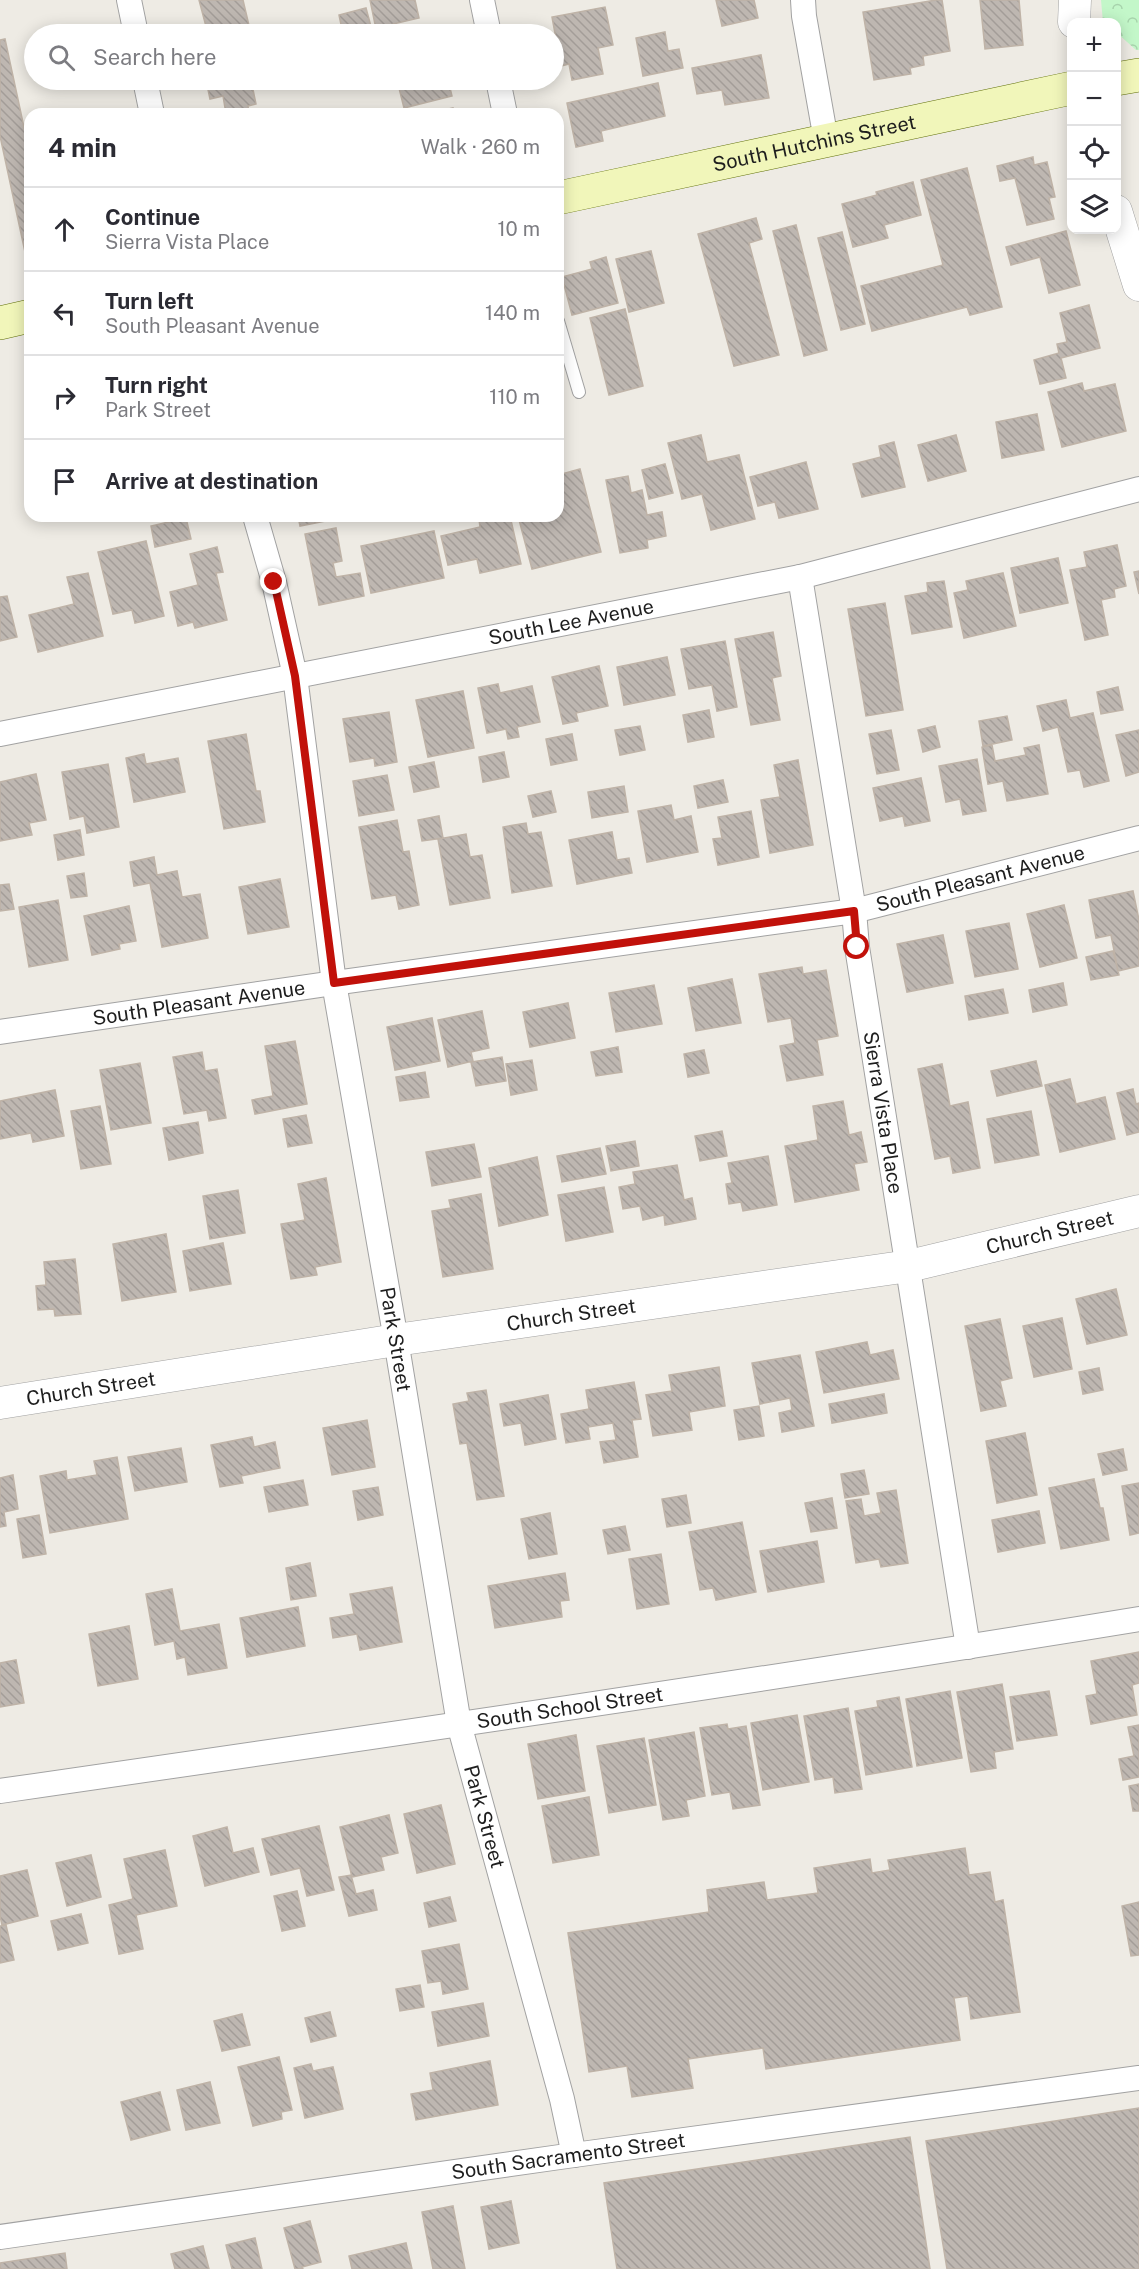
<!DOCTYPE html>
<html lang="en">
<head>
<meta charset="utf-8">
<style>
  body { margin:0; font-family:"Public Sans",sans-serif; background:#f2f2f3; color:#2b2b33 }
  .controls { position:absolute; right:18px; top:18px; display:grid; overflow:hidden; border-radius:12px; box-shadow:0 3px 15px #0003 }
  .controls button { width:54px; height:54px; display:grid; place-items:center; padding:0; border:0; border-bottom:2px solid #e1e1e2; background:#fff; color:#2b2b33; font:30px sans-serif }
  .stop { position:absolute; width:18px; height:18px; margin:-14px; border:4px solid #c1110a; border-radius:50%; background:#fff }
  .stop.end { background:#c1110a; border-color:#fff; box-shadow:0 2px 6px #0008 }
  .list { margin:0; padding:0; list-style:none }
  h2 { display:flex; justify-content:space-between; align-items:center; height:78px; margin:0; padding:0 24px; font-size:26px }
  h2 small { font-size:20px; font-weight:400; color:#7c7c81 }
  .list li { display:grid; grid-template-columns:39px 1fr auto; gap:18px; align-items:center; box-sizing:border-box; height:84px; padding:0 24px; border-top:2px solid #e1e1e2 }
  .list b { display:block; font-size:22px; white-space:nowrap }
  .list p { margin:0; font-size:20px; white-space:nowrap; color:#7c7c81 }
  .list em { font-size:20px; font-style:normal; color:#7c7c81 }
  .icon { flex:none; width:33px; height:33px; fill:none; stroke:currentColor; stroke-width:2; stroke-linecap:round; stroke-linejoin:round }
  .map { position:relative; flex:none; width:1139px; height:2269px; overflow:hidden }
  .search { position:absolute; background:#fff; box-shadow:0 3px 15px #0003; left:24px; top:24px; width:540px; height:66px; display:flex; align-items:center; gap:15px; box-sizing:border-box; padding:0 21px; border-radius:33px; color:#7c7c81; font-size:22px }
  .panel { position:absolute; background:#fff; box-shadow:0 3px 15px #0003; left:24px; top:108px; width:540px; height:414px; border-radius:18px }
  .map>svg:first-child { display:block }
  .park { fill:url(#park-crowns) }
  .building { fill:url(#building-back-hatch); stroke:#bfb3a7; stroke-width:1.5 }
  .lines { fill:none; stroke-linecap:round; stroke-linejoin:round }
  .service-casing { stroke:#a2a2a2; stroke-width:14 }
  .minor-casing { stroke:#a2a2a2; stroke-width:26 }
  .tertiary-casing { stroke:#a2a2a2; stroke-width:33 }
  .secondary-casing { stroke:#606f0a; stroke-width:34 }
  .service { stroke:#fff; stroke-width:12 }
  .minor { stroke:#fff; stroke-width:24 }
  .tertiary { stroke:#fff; stroke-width:32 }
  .secondary { stroke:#f1f6ba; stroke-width:33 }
  .route { stroke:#c1110a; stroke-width:8 }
  .labels { text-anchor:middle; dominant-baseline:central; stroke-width:5; stroke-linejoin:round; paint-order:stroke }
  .street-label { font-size:20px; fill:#1e1e1e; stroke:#fff }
</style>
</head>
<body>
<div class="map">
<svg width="1139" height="2269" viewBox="0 0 1139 2269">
  <defs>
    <pattern id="park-crowns" width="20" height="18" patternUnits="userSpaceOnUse" patternTransform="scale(1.5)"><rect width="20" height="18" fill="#c3f7c9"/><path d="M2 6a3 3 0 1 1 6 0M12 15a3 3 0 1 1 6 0" fill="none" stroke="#a7d3ac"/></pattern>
    <pattern id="building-back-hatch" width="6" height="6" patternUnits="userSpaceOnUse" patternTransform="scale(1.5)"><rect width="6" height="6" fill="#beb7b1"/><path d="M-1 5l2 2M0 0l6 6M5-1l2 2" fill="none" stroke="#a39d98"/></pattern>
  </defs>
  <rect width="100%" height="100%" fill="#eeebe4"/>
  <path class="park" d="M1101,0H1139V50H1136L1117,33L1116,22H1103Z"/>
  <path class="building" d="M199,0H243L251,34H208Z
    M370,0H415L419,18L393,24L396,34H377Z
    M716,0H754L758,18L722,26Z
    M936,0H942L950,51L923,56L924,65L910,68L911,74L874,80L863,12Z
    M980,0H1019L1023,45L985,49Z
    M605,7L613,45L598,48L603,74L572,80L569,64L561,66L552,17Z
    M366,8L373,34H343L339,15Z
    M436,29L437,34H411Z
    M665,32L668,51L679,49L683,68L643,76L636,38Z
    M5,39L30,155V251L25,252L0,136V40Z
    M761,55L769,98L725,105L722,90L697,94L692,68Z
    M206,80H251L256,104L248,106L249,114H226L223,96L210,99Z
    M397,80H448L452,96L404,108Z
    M658,83L665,116L601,131L603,141L576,147L567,103Z
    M453,108L454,114H427Z
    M1033,157L1034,165L1047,162L1055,197L1049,198L1054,219L1027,225L1015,178L1000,181L997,166Z
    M967,168L1002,307L970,315L967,307L872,331L861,286L943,265L921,180Z
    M913,182L921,215L884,225L888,238L853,247L842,204L877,195L876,192Z
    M756,218L762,239L749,243L779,355L734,366L698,234Z
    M796,225L827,350L804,356L773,231Z
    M1066,231L1080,285L1049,293L1040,257L1011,265L1006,247Z
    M842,232L865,324L841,330L818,238Z
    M651,251L664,303L629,312L616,259Z
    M606,257L618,303L572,315L562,277L592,269L590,262Z
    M1089,305L1100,348L1061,358L1066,378L1040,384L1034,360L1059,353L1057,344L1067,342L1060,313Z
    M625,309L643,386L609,395L590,318Z
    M1082,383L1084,391L1115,384L1126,431L1062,447L1048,392Z
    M1037,414L1044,450L1002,458L996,422Z
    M701,435L707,462L739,455L755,519L711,530L702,494L682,499L668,443Z
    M956,435L966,471L928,481L918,445Z
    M894,442L905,487L862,497L853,464L881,457L879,446Z
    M806,462L818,509L779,518L775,502L758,506L750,477Z
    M665,464L673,493L649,499L642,470Z
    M580,469L601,552L532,569L518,516H558V486L560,485L558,475Z
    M628,476L631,493L642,490L647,515L662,512L666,536L647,540L648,548L620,553L606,480Z
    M298,516H330L331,520L300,526Z
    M494,516H510L521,564L480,573L477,559L448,565L441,536L480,527L479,519Z
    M186,518L191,539L155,547L151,526Z
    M336,528L342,561L333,563L336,577L360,573L364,596L319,605L305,534Z
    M434,531L444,578L371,593L361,546Z
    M146,541L164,616L135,623L132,610L113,614L98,552Z
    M1117,545L1126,586L1114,589L1115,597L1101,600L1108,635L1085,640L1070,570L1087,567L1084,552Z
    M217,547L223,572L216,573L227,620L195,628L193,622L178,626L170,592L198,585L190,554Z
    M1058,558L1068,603L1020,613L1011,568Z
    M1139,571V594L1134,572Z
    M88,573L103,636L38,652L29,615L74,604L67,577Z
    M1003,573L1016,626L964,638L954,593L968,590L966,581Z
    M944,581L952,627L912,634L905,596L928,592L927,583Z
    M7,596L17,637L0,641V597Z
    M885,603L903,710L866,716L848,609Z
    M773,632L781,676L772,678L780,720L751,725L735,639Z
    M725,641L737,707L717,711L712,685L689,689L681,649Z
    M667,657L675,695L624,705L617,667Z
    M599,666L608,706L576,713L578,721L563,724L552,677Z
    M498,684L500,693L532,686L540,722L517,727L519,737L508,739L506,729L487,733L478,688Z
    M1118,687L1123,710L1101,714L1097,692Z
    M463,691L474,748L428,757L416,700Z
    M1066,700L1070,718L1093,713L1109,781L1084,787L1080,770L1068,772L1058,727L1043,731L1037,706Z
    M709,710L714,737L688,742L683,715Z
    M389,712L397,762L375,766L374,758L350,762L343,719Z
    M1007,716L1012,740L983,746L979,721Z
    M640,726L645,750L620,755L615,730Z
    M935,726L940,747L923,752L918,730Z
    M891,730L899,770L877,774L869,734Z
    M1139,730V772L1126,776L1116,735Z
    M246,734L256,791H260L265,822L224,829L208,741Z
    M572,734L577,760L551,765L546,739Z
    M992,745L995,761L1026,755L1024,748L1039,745L1048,794L1007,801L1003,781L988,784L982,747Z
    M504,752L509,777L483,782L479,757Z
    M144,754L146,764L178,758L185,792L134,802L126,758Z
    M977,759L986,811L963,815L960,799L946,802L939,766Z
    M798,760L813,845L770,853L761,800L780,797L774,765Z
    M434,762L439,787L414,792L409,767Z
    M108,764L119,827L87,833L84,816L70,819L62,772Z
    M36,774L46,820L29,823L32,835L0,841V782Z
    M387,775L394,810L359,816L353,781Z
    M921,778L930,821L905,826L903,816L880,821L873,788Z
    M723,780L728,802L698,808L694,786Z
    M624,786L628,812L592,818L588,792Z
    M551,791L556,812L533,817L528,796Z
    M671,805L674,820L691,816L698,852L647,862L638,811Z
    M751,811L759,857L718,865L713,839L722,838L718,817Z
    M439,816L443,838L422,841L418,820Z
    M397,820L403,852L409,851L419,905L399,909L396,895L372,899L359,827Z
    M526,823L528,834L541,832L552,886L512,893L503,827Z
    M80,830L84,855L58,860L54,835Z
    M612,832L617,860L629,858L632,873L577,884L569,840Z
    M466,834L470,857L482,855L490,898L450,905L438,839Z
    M154,857L157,875L177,871L182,897L200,894L208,938L162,947L150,883L134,886L130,862Z
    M84,873L87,896L71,898L67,876Z
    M280,879L289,927L248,934L239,887Z
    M9,884L14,909L0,911V885Z
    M1133,891L1139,920V966L1118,971L1111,935L1096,938L1089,900Z
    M58,900L68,960L29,967L19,907Z
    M1064,905L1077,958L1040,967L1027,914Z
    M129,906L136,941L119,944L120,949L92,955L84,916Z
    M1009,923L1018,969L975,977L966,931Z
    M943,935L953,983L907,992L897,944Z
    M1113,951L1119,975L1091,980L1086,957Z
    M802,967L803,974L826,970L838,1036L817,1040L823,1075L787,1081L780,1046L795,1043L791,1018L768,1022L759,974Z
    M732,979L741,1023L696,1031L688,988Z
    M1063,983L1067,1005L1033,1012L1029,990Z
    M654,985L662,1024L616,1032L609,993Z
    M1003,989L1008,1013L969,1020L965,996Z
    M568,1003L575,1038L530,1047L523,1012Z
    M482,1011L489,1048L471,1052L473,1061L448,1067L438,1020Z
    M432,1018L440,1061L395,1070L387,1027Z
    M295,1041L307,1104L255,1114L252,1100L273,1096L265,1046Z
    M618,1047L622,1072L596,1076L591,1052Z
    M704,1050L709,1073L688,1077L684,1054Z
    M202,1052L205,1071L217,1069L226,1118L209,1121L207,1110L184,1114L173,1057Z
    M502,1057L506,1081L476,1086L471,1062Z
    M532,1060L537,1090L511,1095L506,1064Z
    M1036,1061L1042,1086L997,1096L991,1071Z
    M140,1063L151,1123L111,1130L100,1070Z
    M942,1064L950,1106L968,1102L980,1168L953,1173L950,1156L935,1159L918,1069Z
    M425,1072L429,1097L400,1101L396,1077Z
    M1070,1079L1076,1104L1105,1097L1115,1139L1060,1152L1045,1085Z
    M1133,1089L1136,1104L1139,1103V1132L1127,1135L1117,1093Z
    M55,1090L64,1136L33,1142L31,1133L0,1139V1101Z
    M843,1101L849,1135L861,1132L867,1162L854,1164L859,1190L795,1202L785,1146L818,1140L813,1106Z
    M100,1106L111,1164L81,1169L71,1111Z
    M1031,1111L1039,1155L995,1163L987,1119Z
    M306,1115L312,1143L288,1147L283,1119Z
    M198,1122L203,1153L169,1160L163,1128Z
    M722,1131L727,1156L700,1161L695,1136Z
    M635,1141L639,1166L611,1171L606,1146Z
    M474,1144L481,1177L432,1186L426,1152Z
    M600,1148L606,1174L562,1182L557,1156Z
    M768,1156L777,1205L743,1211L741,1202L729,1204L726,1184L732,1183L728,1163Z
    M537,1157L548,1215L499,1226L489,1168Z
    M677,1165L684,1200L692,1198L696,1219L665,1225L664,1215L643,1220L640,1206L623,1209L619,1187L635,1184L633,1172Z
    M326,1178L341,1262L315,1267L317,1275L291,1279L281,1224L305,1220L298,1184Z
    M604,1187L613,1232L566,1241L558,1195Z
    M238,1190L245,1233L210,1239L203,1196Z
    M481,1194L493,1269L443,1277L432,1211L451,1208L449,1200Z
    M166,1234L176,1292L122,1301L113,1244Z
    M223,1243L231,1284L190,1291L183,1251Z
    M75,1259L81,1314L55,1316L54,1309L38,1310L36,1286L46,1285L44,1262Z
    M1116,1289L1127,1335L1087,1344L1076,1299Z
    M1062,1318L1072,1369L1034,1377L1023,1326Z
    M1000,1319L1012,1378L1000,1381L1006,1406L981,1411L965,1326Z
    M867,1342L870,1355L893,1350L899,1379L824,1393L816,1352Z
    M800,1355L814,1426L782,1432L779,1413L792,1410L790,1398L760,1404L752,1363Z
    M719,1367L725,1406L689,1412L692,1430L653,1436L646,1395L672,1391L669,1375Z
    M1099,1368L1103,1390L1083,1394L1079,1372Z
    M634,1382L641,1419L632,1420L638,1457L604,1463L600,1442L616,1440L613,1423L588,1427L590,1439L566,1443L561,1414L589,1409L586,1390Z
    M486,1390L504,1496L477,1500L467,1443L460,1444L453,1404L469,1401L467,1393Z
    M884,1394L887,1413L832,1423L829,1404Z
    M548,1395L556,1439L525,1445L521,1423L504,1426L500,1404Z
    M759,1406L764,1436L739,1440L734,1410Z
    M367,1420L375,1467L332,1475L323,1428Z
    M1025,1433L1037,1495L997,1503L986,1441Z
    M252,1437L254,1447L275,1442L280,1468L241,1476L243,1483L220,1487L211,1445Z
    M181,1448L187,1482L135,1491L128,1457Z
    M1123,1449L1127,1470L1103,1475L1098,1454Z
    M117,1457L128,1519L50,1533L40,1476L66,1471L67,1480L97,1475L94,1461Z
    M864,1470L869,1494L845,1498L841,1474Z
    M13,1475L18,1509L4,1512L6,1526L0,1527V1478Z
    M1094,1479L1100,1508H1103L1109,1540L1061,1549L1049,1488Z
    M303,1480L308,1505L269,1512L264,1487Z
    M1139,1483V1533L1130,1535L1122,1486Z
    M378,1487L383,1515L358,1520L353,1491Z
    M896,1490L908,1563L881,1567L879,1559L856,1563L846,1501L861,1499L864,1516L881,1513L877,1493Z
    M686,1495L691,1523L667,1527L662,1499Z
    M832,1498L837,1528L811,1532L805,1503Z
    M1039,1511L1045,1543L998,1552L992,1520Z
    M550,1513L557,1554L529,1559L521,1519Z
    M39,1515L46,1554L23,1558L17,1519Z
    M742,1522L756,1592L716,1600L713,1588L700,1590L689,1532Z
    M625,1526L630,1550L608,1554L603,1530Z
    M817,1541L824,1582L768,1592L760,1551Z
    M661,1554L669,1604L637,1609L629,1559Z
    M310,1563L316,1596L291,1600L286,1568Z
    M565,1573L569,1600L560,1601L562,1617L495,1628L488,1586Z
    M392,1587L402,1642L360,1650L357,1634L333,1638L330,1618L354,1614L350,1594Z
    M172,1589L180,1631L219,1624L227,1668L188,1675L185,1657L177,1659L174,1641L155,1645L146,1594Z
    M298,1607L305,1646L247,1657L240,1618Z
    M129,1626L138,1679L98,1686L89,1634Z
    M1139,1652V1683L1132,1685L1137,1715L1091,1724L1086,1696L1097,1694L1091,1661Z
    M16,1660L24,1703L0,1707V1663Z
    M1002,1684L1013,1749L994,1752L996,1768L971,1772L957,1692Z
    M950,1691L962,1758L917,1766L906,1699Z
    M1049,1691L1057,1735L1017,1741L1010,1697Z
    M899,1697L912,1767L866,1775L855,1711L878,1707L877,1701Z
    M848,1708L862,1789L835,1793L833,1777L815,1780L804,1716Z
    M797,1715L809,1782L763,1790L751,1723Z
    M727,1724L728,1729L746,1726L760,1805L733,1809L730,1792L712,1795L700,1728Z
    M1139,1725V1777L1123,1780L1119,1759L1134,1756L1128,1727Z
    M694,1732L705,1796L686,1800L689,1816L663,1820L649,1740Z
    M576,1735L585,1791L538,1799L528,1744Z
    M644,1738L656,1805L609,1813L597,1746Z
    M1139,1784V1811H1133L1129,1786Z
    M589,1797L599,1855L553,1863L542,1806Z
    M441,1805L455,1864L417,1873L404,1814Z
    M389,1815L398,1853L381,1857L384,1870L352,1877L340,1827Z
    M319,1826L334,1890L307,1896L300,1868L271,1875L262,1839Z
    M227,1827L233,1853L253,1848L259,1872L205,1886L193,1836Z
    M965,1848L969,1875L990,1872L995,1902L1003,1900L1020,2012L971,2019L968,1996L954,1998L960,2040L766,2069L763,2048L688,2059L693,2088L632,2097L627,2066L589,2072L568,1933L709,1912L707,1890L764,1882L767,1900L818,1893L814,1868L870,1859L872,1873L890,1870L888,1860Z
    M165,1850L177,1906L136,1915L143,1949L119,1954L109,1905L133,1899L124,1859Z
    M91,1855L101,1897L67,1906L56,1863Z
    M27,1870L38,1916L2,1925L0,1916V1876Z
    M351,1875L356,1894L373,1890L377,1910L349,1916L339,1877Z
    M297,1891L305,1926L282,1931L274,1896Z
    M450,1897L456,1921L429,1927L424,1903Z
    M1139,1902V1955L1131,1956L1122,1906Z
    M81,1914L88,1943L58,1950L51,1921Z
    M6,1925L14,1960L0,1963V1926Z
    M459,1944L468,1989L443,1994L441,1981L428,1983L422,1951Z
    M420,1985L424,2007L400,2011L396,1989Z
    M483,2003L489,2036L438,2046L432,2012Z
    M330,2012L336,2036L311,2042L305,2018Z
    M242,2014L250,2045L222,2051L214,2021Z
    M279,2057L292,2110L281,2112L282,2119L253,2126L238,2067Z
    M490,2061L498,2105L416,2120L411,2094L433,2090L430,2073Z
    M311,2064L313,2071L333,2067L343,2109L305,2118L294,2068Z
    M210,2082L220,2123L186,2130L177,2090Z
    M160,2092L170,2130L131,2140L121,2102Z
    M1139,2108V2269H947L926,2141Z
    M910,2137L930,2269H617L604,2183Z
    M511,2201L519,2243L489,2249L481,2207Z
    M453,2206L465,2269H433L422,2212Z
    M310,2221L321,2262L302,2267L303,2269H295L284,2228Z
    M255,2238L262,2269H232L226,2245Z
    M406,2243L412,2269H352L349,2256Z
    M203,2246L209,2269H175L171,2254Z
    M65,2253L67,2269H0V2263Z"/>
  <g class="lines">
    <g class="service-casing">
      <path id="service" d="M558,321L579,392"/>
    </g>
    <g class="minor-casing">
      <g id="minor">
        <path d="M129,0L136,34"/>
        <path d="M482,0L489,34"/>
        <path d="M803,0L804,16L826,140"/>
        <path d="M145,80L152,114"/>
        <path d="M498,80L505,114"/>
        <path id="s1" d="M255,516L274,582L295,676L334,983L396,1340L459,1724L562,2099L574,2155"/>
        <path id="s2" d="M800,577L854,911L857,947L968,1647"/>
        <path id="s3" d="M0,734L800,577L1139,489"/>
        <path id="s4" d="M0,1032L334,983L854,911L1139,838"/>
        <path id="s5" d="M0,1791C380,1736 760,1681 1139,1619"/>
        <path id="s6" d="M0,2237L574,2155L1139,2078"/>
      </g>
    </g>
    <g class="tertiary-casing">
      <g id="tertiary">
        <path d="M1074,22L1075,0"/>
        <path d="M1116,211L1139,285"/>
        <path id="s7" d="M0,1403L396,1340L909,1266L1139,1211"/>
      </g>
    </g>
    <g class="secondary-casing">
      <g id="secondary">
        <path d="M1116,79L1139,75"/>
        <path id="s8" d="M558,198L1072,88"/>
        <path d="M0,323L30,316"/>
      </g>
    </g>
    <use href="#service" class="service"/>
    <use href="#minor" class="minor"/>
    <use href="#tertiary" class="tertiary"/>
    <use href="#secondary" class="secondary"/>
  </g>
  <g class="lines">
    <path class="route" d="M274,582L295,676L334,983L854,911L857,947"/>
  </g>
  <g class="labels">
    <g class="street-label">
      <text stroke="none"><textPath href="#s8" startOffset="262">South Hutchins Street</textPath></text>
      <text stroke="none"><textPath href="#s3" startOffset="582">South Lee Avenue</textPath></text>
      <text stroke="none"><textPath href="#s4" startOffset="993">South Pleasant Avenue</textPath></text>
      <text stroke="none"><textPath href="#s4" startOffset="201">South Pleasant Avenue</textPath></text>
      <text stroke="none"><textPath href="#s2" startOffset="542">Sierra Vista Place</textPath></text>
      <text stroke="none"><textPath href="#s7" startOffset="1064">Church Street</textPath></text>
      <text stroke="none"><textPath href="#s7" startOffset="578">Church Street</textPath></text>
      <text stroke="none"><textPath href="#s1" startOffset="836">Park Street</textPath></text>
      <text stroke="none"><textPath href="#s7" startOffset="92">Church Street</textPath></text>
      <text stroke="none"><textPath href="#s5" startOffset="576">South School Street</textPath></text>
      <text stroke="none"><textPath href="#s1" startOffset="1322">Park Street</textPath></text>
      <text stroke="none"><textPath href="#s6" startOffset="574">South Sacramento Street</textPath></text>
    </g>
  </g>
</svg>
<div class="controls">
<button>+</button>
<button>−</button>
<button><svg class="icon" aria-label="locate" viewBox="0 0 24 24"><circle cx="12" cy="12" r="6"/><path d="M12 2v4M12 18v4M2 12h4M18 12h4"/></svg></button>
<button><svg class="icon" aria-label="layers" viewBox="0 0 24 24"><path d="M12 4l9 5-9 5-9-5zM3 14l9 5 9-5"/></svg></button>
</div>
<div class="stop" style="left:857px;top:947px"></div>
<div class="stop end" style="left:274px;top:582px"></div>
<div class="search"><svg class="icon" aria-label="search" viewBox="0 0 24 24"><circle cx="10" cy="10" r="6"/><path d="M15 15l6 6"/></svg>Search here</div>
<section class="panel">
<h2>4 min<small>Walk · 260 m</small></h2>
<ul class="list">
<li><svg class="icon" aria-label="ahead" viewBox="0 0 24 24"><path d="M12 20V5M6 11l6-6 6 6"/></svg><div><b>Continue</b><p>Sierra Vista Place</p></div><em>10 m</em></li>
<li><svg class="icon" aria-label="left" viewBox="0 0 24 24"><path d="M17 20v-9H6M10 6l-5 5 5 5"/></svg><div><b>Turn left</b><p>South Pleasant Avenue</p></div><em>140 m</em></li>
<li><svg class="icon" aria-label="right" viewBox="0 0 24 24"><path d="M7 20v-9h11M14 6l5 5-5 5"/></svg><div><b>Turn right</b><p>Park Street</p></div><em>110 m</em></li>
<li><svg class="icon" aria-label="arrive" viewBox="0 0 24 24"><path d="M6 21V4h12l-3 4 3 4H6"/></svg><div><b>Arrive at destination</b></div></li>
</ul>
</section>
</div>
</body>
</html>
